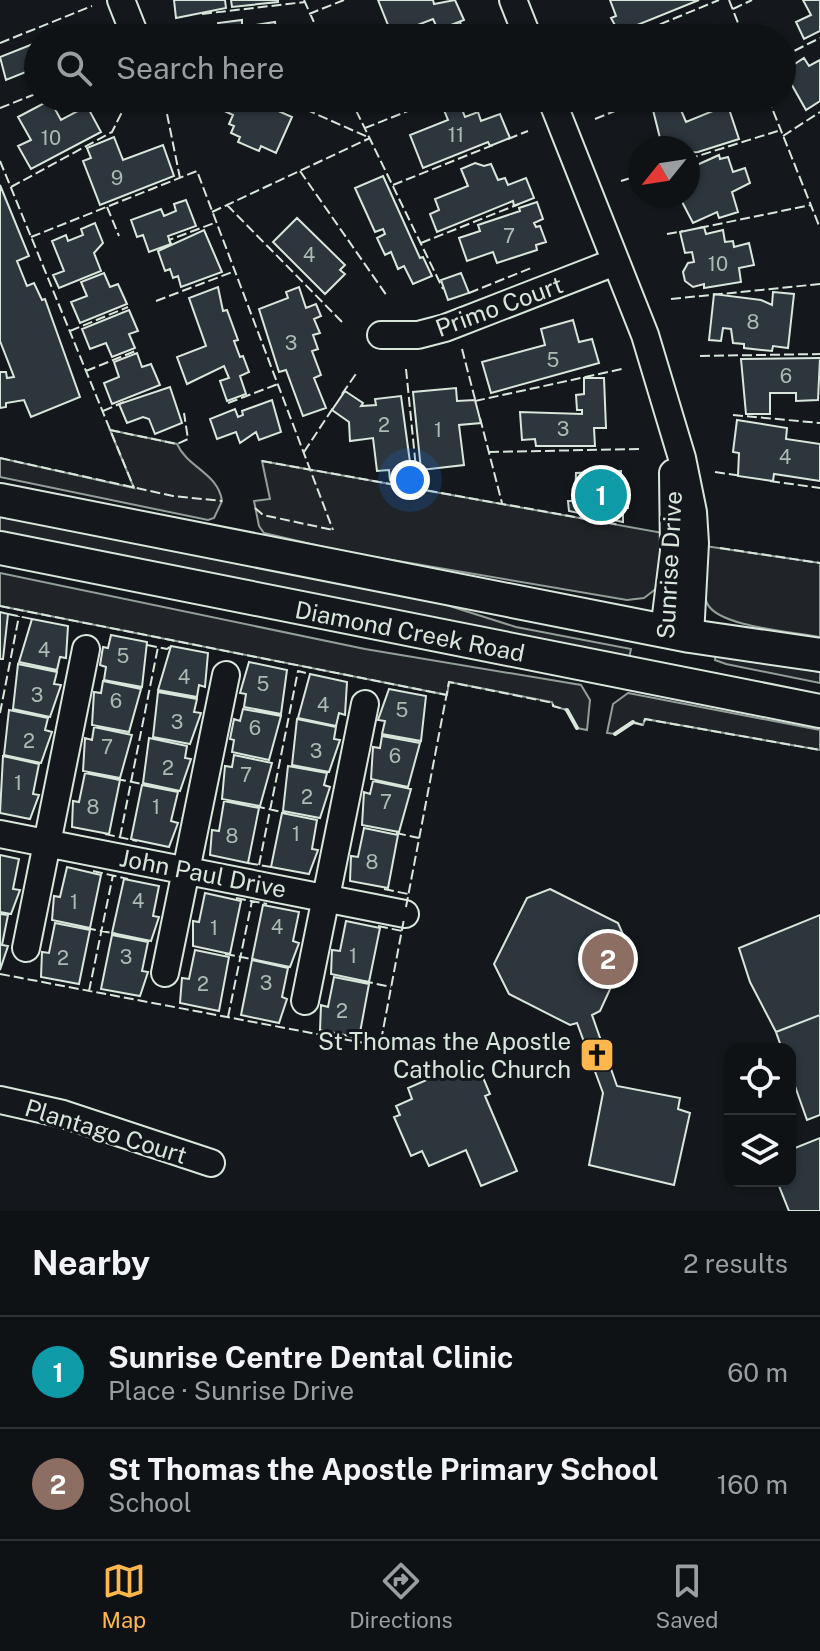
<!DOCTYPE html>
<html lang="en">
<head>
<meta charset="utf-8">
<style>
  body { margin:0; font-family:"Public Sans",sans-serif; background:#1d2022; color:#f1f3f6 }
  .controls { position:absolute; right:24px; bottom:24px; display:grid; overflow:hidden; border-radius:16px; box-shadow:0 2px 6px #0004 }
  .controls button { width:72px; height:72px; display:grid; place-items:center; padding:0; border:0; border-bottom:2px solid #2f3234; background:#0f1215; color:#f1f3f6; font:40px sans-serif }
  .compass { position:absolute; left:628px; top:136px; width:72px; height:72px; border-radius:50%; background:#0f1215; box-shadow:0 2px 6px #0004; rotate:240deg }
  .you { position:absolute; left:410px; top:480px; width:28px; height:28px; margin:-20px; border:6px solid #fff; border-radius:50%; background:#1a73e8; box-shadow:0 0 0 12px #1a73e833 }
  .badge { display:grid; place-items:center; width:52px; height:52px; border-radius:50%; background:#ffb74d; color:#fff; font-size:26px; font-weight:700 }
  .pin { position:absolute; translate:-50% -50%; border:4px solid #fff; box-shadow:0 2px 8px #0006 }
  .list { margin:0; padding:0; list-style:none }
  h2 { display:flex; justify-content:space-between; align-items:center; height:104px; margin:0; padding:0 32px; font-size:34px }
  h2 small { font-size:26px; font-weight:400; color:#9b9ea0 }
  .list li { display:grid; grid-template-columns:52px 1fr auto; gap:24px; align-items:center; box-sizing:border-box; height:112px; padding:0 32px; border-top:2px solid #2f3234 }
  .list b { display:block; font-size:30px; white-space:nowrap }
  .list p { margin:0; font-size:26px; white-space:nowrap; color:#9b9ea0 }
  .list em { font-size:26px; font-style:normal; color:#9b9ea0 }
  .icon { flex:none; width:44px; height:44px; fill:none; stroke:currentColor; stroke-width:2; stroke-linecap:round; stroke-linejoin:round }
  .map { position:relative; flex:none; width:820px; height:1211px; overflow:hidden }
  .search { position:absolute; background:#0f1215; box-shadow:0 2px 6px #0004; left:24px; right:24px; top:24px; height:88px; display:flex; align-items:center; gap:20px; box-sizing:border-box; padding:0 28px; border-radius:44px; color:#9b9ea0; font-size:30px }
  .sheet { height:328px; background:#0f1215 }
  nav { display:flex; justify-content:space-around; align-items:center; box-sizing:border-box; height:112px; border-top:2px solid #2f3234; background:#0f1215; font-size:22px; color:#9b9ea0 }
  nav a { display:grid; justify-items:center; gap:4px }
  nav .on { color:#ffb74d }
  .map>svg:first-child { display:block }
  .green { fill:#202428; stroke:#939e99; stroke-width:2 }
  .building { fill:#2c363c; stroke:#d8e6dc; stroke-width:2 }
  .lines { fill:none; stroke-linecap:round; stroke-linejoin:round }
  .minor-casing { stroke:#d8e6dc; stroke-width:30 }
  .major-casing { stroke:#d8e6dc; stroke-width:36 }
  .minor { stroke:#14181c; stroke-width:26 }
  .major { stroke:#14181c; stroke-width:32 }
  .fence { stroke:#d8e6dc; stroke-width:2; stroke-dasharray:10 4; stroke-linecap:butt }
  .wall { stroke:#d8e6dc; stroke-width:4 }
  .labels { text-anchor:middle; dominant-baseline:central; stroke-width:6; stroke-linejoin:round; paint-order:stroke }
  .number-label { font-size:20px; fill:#adbab4 }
  .street-label { font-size:24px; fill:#d8e6dc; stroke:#14181c }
  .poi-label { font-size:24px; fill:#d8e6dc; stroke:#14181c; text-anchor:end }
</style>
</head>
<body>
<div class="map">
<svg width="820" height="1211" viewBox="0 0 820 1211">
  <rect width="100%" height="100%" fill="#14181c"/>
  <path class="green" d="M110,430L177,444C188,468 218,473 222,501L214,518L208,520L0,477V458L134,488Z
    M262,461L663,533L657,588L644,598L627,600L345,552L264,533L259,526L254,501L270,499Z
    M0,513L437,602L516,627L631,649L629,658L0,535Z
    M705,546L820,563V637C795,632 717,627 707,603C700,588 705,562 705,546Z
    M0,573L365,649L581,685L590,700L587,730L577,728L567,710L553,706L552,702L449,682L447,695L0,606Z
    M716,652L820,672V683L726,664L715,660Z
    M628,693L820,730V750L645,719L643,725L633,723L615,734L607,733L613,704Z"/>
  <path class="building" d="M174,0H225L226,8L176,18Z
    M231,0H278V2L232,7Z
    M378,0H433L434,4L455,0L464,20L438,30L433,19L392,35Z
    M610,0H699L637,25L639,31L622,38L611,18L616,16Z
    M803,0H820V31L804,39L796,22L811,15Z
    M242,20V27L275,22L277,38H220L218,23Z
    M460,22L466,38H440L439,30Z
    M717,25L723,38H699L698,33Z
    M38,42V82L33,69L6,80L0,57Z
    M804,58L809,66L820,60V101L806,110L784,71Z
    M216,98H249L292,117L276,153L261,146L259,151L238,142L240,137L231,133L234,126L229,124L233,115L212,105Z
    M650,98H676L686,122L713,111L711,105L726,100L739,139L698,152L688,153V148H657L655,144L661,142Z
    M50,100L61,120L87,106L101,132L31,169L18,146L31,140L18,117Z
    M460,104L465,117L478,112L481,121L500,114L510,138L490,146L488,142L423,168L410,135L448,120L444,110Z
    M114,137L123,160L163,145L174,176L100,205L83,161L91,158L87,148Z
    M719,155L720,159L728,157L733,172L745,168L750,183L732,192L738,212L719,218L717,212L693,223L679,196H688V169Z
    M475,163L484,166L491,164L498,180L505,178L508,185L526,178L534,198L514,206L513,201L437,232L430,214L439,210L435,199L468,186L461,169Z
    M383,176L420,258L423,257L432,276L413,284L404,266L398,269L391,252L385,255L377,238L385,234L383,229L375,232L355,188Z
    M0,185L29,256L17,261L27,286L34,283L42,300L45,299L80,397L31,417L24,400L6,403V407L0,408V372H6L7,378L14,377L0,341Z
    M186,200L196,226L168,236L171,244L149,252L143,235L137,237L131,220L161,209L164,216L176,211L174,204Z
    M537,202L543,219L534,223L536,227L540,226L546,242L536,245L537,250L497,263L493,252L467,261L459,238L480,231L478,225L520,211L519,208Z
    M297,218L345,265L340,270L345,274L325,294L273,242Z
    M95,223L103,243L94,253L101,271L59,288L53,275L64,271L52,241L66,235L68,241L83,235L81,229Z
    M704,227L706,234L723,230L725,242L733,241L734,247L749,243L754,265L739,268L741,282L704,288V284L693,287L685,281L683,272L688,263L694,262L692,252L685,253L680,232Z
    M204,230L222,272L181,287L178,276L173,278L170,269L165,271L158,251Z
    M104,273L110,287L118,284L127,304L80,323L71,302L87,296L81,282Z
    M461,273L469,293L448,300L441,280Z
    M218,287L223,311L227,310L238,340L234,341L240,357L243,356L249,372L240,376L246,394L227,401L220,381L229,378L224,366L187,384L177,357L206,346L189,298Z
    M299,287L306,308L316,304L321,316L314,319L320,333L313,335L318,349L312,351L321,375L314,378L326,408L303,416L286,370L279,372L259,309L288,298L286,292Z
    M773,292L794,294L788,348L773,346L772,351L744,348V344L733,343L731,329L723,328L721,341L709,340L714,294L761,300L772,305Z
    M129,310L138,331L129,334L135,348L112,357L106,343L90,349L82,329Z
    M573,320L579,342L592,339L599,363L491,393L482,362L545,345L541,329Z
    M137,353L142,367L151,364L160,385L112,404L104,383L119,377L114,362Z
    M820,358L818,400L796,401V393H770V414H746L741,359Z
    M584,378H604L606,428H594L595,446H536L535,439L522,440L520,412L582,414V410H577L576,395L584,394Z
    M170,387L182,423L155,434L149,419L143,417L127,423L119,404Z
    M456,388L457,401L475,400L481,423L459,425L464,465L421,470L413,392Z
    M345,391L363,403L361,406L376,405L375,399L401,396L412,477L390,480L389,470L377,471L373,438L350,441L349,422L332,410Z
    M272,400L281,432L259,440L256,432L240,443L236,432L217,439L210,419L235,409L238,417L243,415L242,411Z
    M737,420L787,428L786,439L820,444V481L774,474L773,481L738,476L739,453L733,452Z
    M621,471V486H627L628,508H623V522L569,511L568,501H575L576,473Z
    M0,612L8,614L3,659H0Z
    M32,619L68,626L66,658L60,657L57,670L19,662Z
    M111,635L147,642L142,687L104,680L106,667L100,665L103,647L108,648Z
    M171,646L208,653L205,687L199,685L197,697L158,690Z
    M249,662L287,670L281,714L244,707L246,694L240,693Z
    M18,664L57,672L54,684L61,685L50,717L13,709Z
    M310,674L347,682L345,715L339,713L336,726L298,718Z
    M103,681L141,689L129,732L92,725L94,692L101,693Z
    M389,689L426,696L421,741L382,734L385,721L378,720Z
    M158,692L197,699L194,712L201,713L190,744L153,737Z
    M243,709L281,716L269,760L232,752L234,740L230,739L234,719L240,721Z
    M9,710L48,718L45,730L52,732L41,763L4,755Z
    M297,719L336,727L334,739L340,740L329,772L292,765Z
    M94,727L132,735L120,778L83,771L85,738L92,740Z
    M382,736L420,743L408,787L371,779L373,747L380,748Z
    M149,738L187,746L185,758L191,759L180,791L143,783Z
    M234,755L272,763L260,806L222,799L225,766L232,767Z
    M3,756L39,764L33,794L39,795L30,819L0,813Z
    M288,766L327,773L324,785L330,787L320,818L283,811Z
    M85,773L120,780L109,834L72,827L73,801L79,802Z
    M373,781L411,789L399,832L362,825L364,792L370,794Z
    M142,785L178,792L171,821L178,823L169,847L131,839Z
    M224,801L259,808L248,863L210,855L212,830L219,831Z
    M282,813L317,820L312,849L318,850L309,874L271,867Z
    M364,828L398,835L388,888L350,881L351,856L358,857Z
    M0,855L19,859L13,889L20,890L11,914L0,912Z
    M67,867L101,875L90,928L52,920L54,896L60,897Z
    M124,879L159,886L153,916L159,917L151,941L112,933Z
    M550,889L618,923L629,948L600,1011L592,1015L617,1086L680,1098L678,1109L690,1113L674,1185L589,1165L603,1093L577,1023L570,1025L509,994L494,964L527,898Z
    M205,893L241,901L230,954L193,946V921L199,922Z
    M263,905L299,912L293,941L299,943L290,967L252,959Z
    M0,914L8,915L2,945L8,946L0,970Z
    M820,915V1015L776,1032L750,982L739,948Z
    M346,921L380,928L369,982L331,974L332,950L340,951Z
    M55,923L90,930L79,984L41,977L42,952L49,953Z
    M112,935L148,942L142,971L148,972L140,996L101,989Z
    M195,950L229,957L219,1011L180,1003L182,978L189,979Z
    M252,960L288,968L282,997L287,999L279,1023L241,1015Z
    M334,977L369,984L359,1038L320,1030L321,1005L328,1007Z
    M820,1015V1115L807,1120L790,1072V1049H782L776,1032Z
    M468,1062L475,1078L482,1075L490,1094L485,1096L517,1171L481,1186L466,1150L429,1166L422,1151L411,1156L394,1117L400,1115L396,1106L412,1099L408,1088Z
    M820,1138V1211H789L777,1181H790V1150Z"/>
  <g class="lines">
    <g class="minor-casing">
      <path id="minor" d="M121,0L136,38
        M513,0L528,38
        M551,98L645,335L682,458L693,512L695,543L690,636
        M381,335H418L445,328L615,262
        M664,631L674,551L673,473
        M0,834L405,914
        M26,948L86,649
        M165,973L226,675
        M305,1001L365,704
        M0,1100L63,1114L211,1163"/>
    </g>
    <g class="major-casing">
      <path id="major" d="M0,500L690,636L820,655
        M0,548L820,711"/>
    </g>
    <use href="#minor" class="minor"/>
    <use href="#major" class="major"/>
    <path class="fence" d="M304,0L321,38
      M729,0L744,38
      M733,9L752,0
      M202,14L305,2
      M309,14L344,0
      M634,35L719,0
      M419,38L441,29
      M0,43L92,6
      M782,57L820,38
      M280,98L370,138
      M350,98L443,289
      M768,98L820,228
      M0,108L38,93
      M167,114L180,178
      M595,119L647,98
      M365,128L441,98
      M783,136L820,112
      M508,139L528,131
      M688,159L781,130
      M0,161L134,488
      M300,171L387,296
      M621,181L640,175
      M393,185L493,145
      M11,187L112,132L124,108
      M227,205L344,324
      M107,207L119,236
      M212,212L370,138
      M699,228L811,205
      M667,234L683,231
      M31,237L197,171L333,530
      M421,243L519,204
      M171,245L169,240L217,222
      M469,293L531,268
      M671,299L820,284
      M156,301L235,271
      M70,331L128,307
      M462,349L476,403
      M700,356L820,354
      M406,369L418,488
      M86,371L138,350
      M342,394L358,371
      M475,401L622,369
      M228,403L278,384
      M103,411L124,402
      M733,415L820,423
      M480,418L502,503
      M110,430L177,444L188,439L184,413
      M304,452L333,408
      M489,452L639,449
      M0,458L173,496L222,501
      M262,461L620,525
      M715,472L742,476
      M770,481L820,488
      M255,508L263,515L333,530
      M720,548L820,563
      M0,606L447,695
      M8,614L32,619
      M147,645L167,649L171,646
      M0,713L19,616
      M633,722L643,725L645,719L820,750
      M116,779L148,785
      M255,806L286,813
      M396,833L419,838
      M105,834L137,841
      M120,837L158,647
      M248,863L271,867
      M259,865L298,671L310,674
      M93,871L128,879
      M384,889L408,894
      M236,898L267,904
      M406,907L449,682L553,703V706L567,710
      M378,926L402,931
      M86,928L117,934
      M225,954L257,960
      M0,974L380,1046L404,919
      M363,981L391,987
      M89,991L113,875
      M228,1017L252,901"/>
    <path class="wall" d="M567,710L577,728
      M615,734L633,722"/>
  </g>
  <defs>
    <g id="church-square" transform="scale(1.8)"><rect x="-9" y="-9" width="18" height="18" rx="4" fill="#ffb74d" stroke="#14181c"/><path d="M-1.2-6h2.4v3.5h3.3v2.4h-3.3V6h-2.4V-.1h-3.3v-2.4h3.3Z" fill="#111"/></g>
  </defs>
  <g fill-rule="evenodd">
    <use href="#church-square" x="597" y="1055"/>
  </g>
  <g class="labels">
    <g class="number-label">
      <text x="456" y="135">11</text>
      <text x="51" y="138">10</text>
      <text x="117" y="178">9</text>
      <text x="509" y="236">7</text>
      <text x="309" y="255">4</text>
      <text x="718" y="264">10</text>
      <text x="753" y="322">8</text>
      <text x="291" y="343">3</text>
      <text x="553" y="360">5</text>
      <text x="786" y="376">6</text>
      <text x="384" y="425">2</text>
      <text x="563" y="429">3</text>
      <text x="438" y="430">1</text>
      <text x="785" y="457">4</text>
      <text x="44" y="650">4</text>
      <text x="123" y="656">5</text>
      <text x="184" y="677">4</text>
      <text x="263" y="684">5</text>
      <text x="37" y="695">3</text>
      <text x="116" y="701">6</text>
      <text x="323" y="705">4</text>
      <text x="402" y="710">5</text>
      <text x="177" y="722">3</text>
      <text x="255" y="728">6</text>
      <text x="29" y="741">2</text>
      <text x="107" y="747">7</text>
      <text x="316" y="751">3</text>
      <text x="395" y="756">6</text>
      <text x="168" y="768">2</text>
      <text x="246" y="775">7</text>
      <text x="18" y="783">1</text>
      <text x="307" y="797">2</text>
      <text x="386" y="802">7</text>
      <text x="93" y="807">8</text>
      <text x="156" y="807">1</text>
      <text x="296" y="834">1</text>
      <text x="232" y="836">8</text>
      <text x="372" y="862">8</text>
      <text x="138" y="901">4</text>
      <text x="74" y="902">1</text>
      <text x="277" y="927">4</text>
      <text x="214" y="928">1</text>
      <text x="353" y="956">1</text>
      <text x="126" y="957">3</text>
      <text x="63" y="958">2</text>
      <text x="266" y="983">3</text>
      <text x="203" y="984">2</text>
      <text x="342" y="1011">2</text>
    </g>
    <g class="street-label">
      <text transform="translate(499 306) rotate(-20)">Primo Court</text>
      <text transform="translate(669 565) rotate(-87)">Sunrise Drive</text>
      <text transform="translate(410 631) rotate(11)">Diamond Creek Road</text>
      <text transform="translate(203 873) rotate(11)">John Paul Drive</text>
      <text transform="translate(106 1131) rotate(17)">Plantago Court</text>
    </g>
    <g class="poi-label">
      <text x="571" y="1041">St Thomas the Apostle<tspan x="571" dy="28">Catholic Church</tspan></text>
    </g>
  </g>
</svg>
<div class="controls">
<button><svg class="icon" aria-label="locate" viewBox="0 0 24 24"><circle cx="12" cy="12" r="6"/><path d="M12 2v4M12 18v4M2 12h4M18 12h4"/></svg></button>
<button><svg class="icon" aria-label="layers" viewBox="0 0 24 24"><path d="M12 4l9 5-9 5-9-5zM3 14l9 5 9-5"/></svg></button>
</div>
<svg class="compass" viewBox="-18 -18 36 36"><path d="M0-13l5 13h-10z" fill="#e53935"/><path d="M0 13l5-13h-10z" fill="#9b9ea0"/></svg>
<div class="you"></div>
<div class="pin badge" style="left:601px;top:495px;background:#0f9aa8">1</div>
<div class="pin badge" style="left:608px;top:959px;background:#8d6e63">2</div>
<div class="search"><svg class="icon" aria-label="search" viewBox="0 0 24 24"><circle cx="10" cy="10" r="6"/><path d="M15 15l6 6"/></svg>Search here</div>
</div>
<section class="sheet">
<h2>Nearby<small>2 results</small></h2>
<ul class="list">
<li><span class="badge" style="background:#0f9aa8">1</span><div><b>Sunrise Centre Dental Clinic</b><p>Place · Sunrise Drive</p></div><em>60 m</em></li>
<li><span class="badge" style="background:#8d6e63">2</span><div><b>St Thomas the Apostle Primary School</b><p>School</p></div><em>160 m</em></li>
</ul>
</section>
<nav>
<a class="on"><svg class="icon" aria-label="map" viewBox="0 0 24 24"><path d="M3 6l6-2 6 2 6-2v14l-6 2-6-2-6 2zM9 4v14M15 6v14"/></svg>Map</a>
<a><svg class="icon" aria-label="directions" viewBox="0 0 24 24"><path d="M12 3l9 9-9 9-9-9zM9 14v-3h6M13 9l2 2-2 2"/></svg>Directions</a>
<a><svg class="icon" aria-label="saved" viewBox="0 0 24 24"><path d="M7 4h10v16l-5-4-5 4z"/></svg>Saved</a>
</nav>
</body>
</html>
